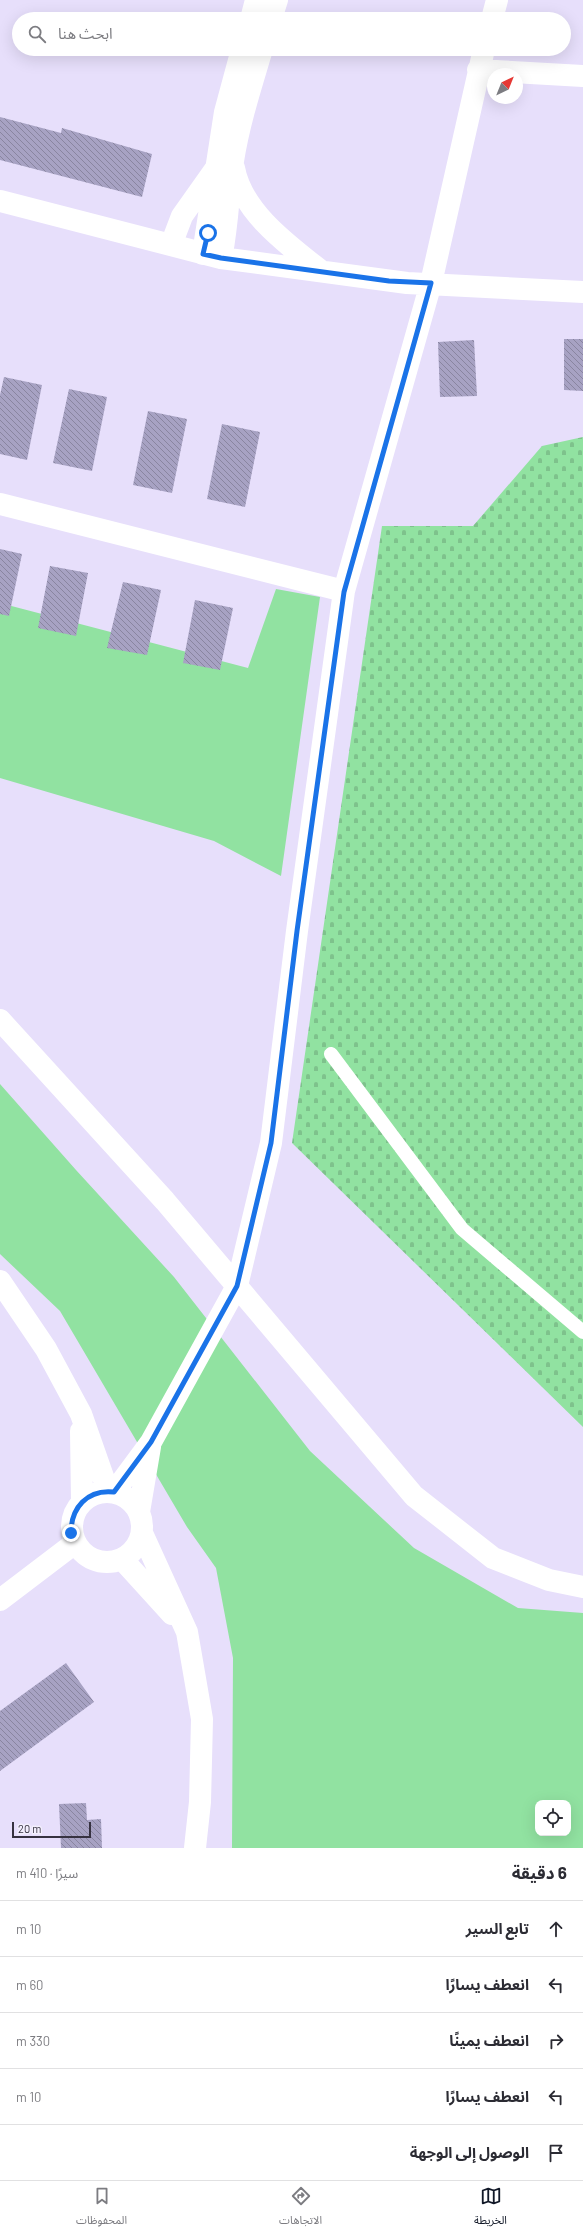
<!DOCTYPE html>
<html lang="ar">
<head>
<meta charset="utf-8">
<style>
  body { margin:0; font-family:Barlow,"Noto Sans Arabic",sans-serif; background:#f7f7f7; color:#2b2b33; direction:rtl }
  .controls { position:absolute; right:12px; bottom:12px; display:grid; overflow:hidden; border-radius:8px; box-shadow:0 4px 16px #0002 }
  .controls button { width:36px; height:36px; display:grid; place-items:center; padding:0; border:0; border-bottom:1px solid #e1e1e2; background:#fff; color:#2b2b33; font:20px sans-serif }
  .compass { position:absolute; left:487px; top:68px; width:36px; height:36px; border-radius:50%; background:#fff; box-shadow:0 4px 16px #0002; rotate:43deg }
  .scale { position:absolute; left:12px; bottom:10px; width:79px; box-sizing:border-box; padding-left:4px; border:2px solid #363240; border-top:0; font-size:11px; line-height:14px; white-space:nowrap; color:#363240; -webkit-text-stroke:3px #f3effd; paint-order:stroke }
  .stop { position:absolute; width:12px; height:12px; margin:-9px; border:3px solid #1a73e8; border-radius:50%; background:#fff }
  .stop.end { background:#1a73e8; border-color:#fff; box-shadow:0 1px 4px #0008 }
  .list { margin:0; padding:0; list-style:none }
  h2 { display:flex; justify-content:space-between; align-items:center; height:52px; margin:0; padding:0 16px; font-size:17px }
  h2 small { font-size:13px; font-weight:400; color:#7c7c81 }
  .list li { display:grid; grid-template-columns:26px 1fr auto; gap:12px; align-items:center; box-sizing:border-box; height:56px; padding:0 16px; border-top:1px solid #e1e1e2 }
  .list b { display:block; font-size:15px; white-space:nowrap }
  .list em { font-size:13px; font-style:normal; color:#7c7c81 }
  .icon { flex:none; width:22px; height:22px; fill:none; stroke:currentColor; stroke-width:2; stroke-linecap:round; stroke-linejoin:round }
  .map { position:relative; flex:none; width:583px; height:1848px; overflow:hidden; direction:ltr }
  .search { position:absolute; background:#fff; box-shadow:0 4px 16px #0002; left:12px; right:12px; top:12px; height:44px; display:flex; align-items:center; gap:10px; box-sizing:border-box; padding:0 14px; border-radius:22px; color:#7c7c81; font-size:15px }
  .sheet { height:332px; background:#fff }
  nav { display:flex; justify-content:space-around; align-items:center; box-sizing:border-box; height:56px; border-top:1px solid #e1e1e2; background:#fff; font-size:11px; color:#7c7c81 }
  nav a { display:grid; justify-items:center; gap:2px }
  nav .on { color:#111827 }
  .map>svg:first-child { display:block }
  .grass { fill:#91e2a1; fill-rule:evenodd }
  .cemetery { fill:url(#cemetery-stones) }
  .building { fill:url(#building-back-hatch) }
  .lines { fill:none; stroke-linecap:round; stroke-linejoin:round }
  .service { stroke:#fff; stroke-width:14 }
  .minor { stroke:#fff; stroke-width:22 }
  .route { stroke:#1a73e8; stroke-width:5 }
</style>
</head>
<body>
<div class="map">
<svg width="583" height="1848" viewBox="0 0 583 1848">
  <defs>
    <pattern id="cemetery-stones" width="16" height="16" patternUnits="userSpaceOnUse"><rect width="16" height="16" fill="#91e2a1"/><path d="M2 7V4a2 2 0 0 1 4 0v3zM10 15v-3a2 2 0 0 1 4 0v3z" fill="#7ec28c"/></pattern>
    <pattern id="building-back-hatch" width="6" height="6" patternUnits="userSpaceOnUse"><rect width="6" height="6" fill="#a7a2c3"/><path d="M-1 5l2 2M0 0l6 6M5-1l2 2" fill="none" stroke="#8985a0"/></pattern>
  </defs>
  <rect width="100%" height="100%" fill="#e7dffb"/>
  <path class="grass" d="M276,589L320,597L281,876L214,841L0,778V603L248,668Z
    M0,1084L76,1170L174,1277L310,1451L414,1548L518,1608L583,1613V1848H232L233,1658L216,1568L187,1527L60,1311L0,1254ZM538,1803H568V1833H538Z"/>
  <path class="cemetery" d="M583,437V1427L292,1143L382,526H473L542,446Z"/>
  <path class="building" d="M0,117L61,133L62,128L152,154L142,197L0,160Z
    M564,339H583V391L564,390Z
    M474,340L477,396L440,397L438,342Z
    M4,377L42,385L27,460L0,454V395Z
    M69,389L107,397L92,471L53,463Z
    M148,411L187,419L172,493L133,485Z
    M222,424L260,432L245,507L207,499Z
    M0,549L22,554L9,616L0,614Z
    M50,566L88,573L76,636L38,628Z
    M123,582L161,590L147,655L107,648Z
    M195,600L233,608L220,670L183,663Z
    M66,1663L94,1702L0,1771V1711Z
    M86,1803L87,1820L101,1819L102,1848H61L59,1804Z"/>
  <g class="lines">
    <path class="service" d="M331,1054L462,1229L583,1332"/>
    <path class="minor" d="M251,19L256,0
      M271,19L277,0
      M492,19L497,0
      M478,70L583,76
      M234,168C242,212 288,245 321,271
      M0,201L221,258L407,283L583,292
      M171,245L182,216L216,168
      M203,254L225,112L242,49
      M221,258C228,226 228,193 233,161C239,123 251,86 262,49
      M0,504L344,591
      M0,1020L165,1201L414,1496L493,1558L549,1580L583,1587
      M0,1281L46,1349L81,1414L108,1491
      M81,1431L82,1501
      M72 1527a35 35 0 1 1 70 0a35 35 0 1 1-70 0Z
      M114,1492L151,1442L237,1286L271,1143L297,931L344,591L431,283L484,49
      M139,1512L150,1447
      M142,1533L187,1632L202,1719L200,1802L195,1848
      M122,1559L172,1614
      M0,1600L75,1543"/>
  </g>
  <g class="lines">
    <path class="route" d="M71,1533C71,1508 87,1489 114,1492L151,1442L237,1286L271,1143L297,931L344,592L431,283L389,281L221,258L203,254L208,233"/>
  </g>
</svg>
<div class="controls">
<button><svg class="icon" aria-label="locate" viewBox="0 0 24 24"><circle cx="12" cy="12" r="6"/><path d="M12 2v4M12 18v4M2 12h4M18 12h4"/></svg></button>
</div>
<svg class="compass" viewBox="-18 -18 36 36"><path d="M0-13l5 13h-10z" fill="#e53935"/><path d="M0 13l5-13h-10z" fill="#7c7c81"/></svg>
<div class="scale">20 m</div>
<div class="stop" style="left:208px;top:233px"></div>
<div class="stop end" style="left:71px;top:1533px"></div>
<div class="search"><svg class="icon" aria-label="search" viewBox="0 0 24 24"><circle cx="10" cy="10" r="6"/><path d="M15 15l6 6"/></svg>ابحث هنا</div>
</div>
<section class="sheet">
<h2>6 دقيقة<small>سيرًا · 410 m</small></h2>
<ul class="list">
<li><svg class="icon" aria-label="ahead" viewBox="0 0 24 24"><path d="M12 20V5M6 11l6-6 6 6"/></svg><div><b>تابع السير</b></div><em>10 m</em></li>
<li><svg class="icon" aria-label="left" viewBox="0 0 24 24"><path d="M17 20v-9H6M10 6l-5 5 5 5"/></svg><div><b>انعطف يسارًا</b></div><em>60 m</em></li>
<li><svg class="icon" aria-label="right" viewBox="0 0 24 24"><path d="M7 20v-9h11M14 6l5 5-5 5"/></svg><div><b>انعطف يمينًا</b></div><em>330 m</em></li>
<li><svg class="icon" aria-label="left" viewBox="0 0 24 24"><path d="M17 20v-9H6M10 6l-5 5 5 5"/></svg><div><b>انعطف يسارًا</b></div><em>10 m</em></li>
<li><svg class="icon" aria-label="arrive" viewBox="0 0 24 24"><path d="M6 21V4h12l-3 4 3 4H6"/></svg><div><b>الوصول إلى الوجهة</b></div></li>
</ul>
</section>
<nav>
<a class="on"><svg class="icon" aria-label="map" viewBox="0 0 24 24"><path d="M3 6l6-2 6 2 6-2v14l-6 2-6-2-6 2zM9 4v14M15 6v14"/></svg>الخريطة</a>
<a><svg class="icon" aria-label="directions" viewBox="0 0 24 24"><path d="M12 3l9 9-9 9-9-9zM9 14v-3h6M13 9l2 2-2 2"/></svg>الاتجاهات</a>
<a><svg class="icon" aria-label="saved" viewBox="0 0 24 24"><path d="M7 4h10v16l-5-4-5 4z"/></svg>المحفوظات</a>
</nav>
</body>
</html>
